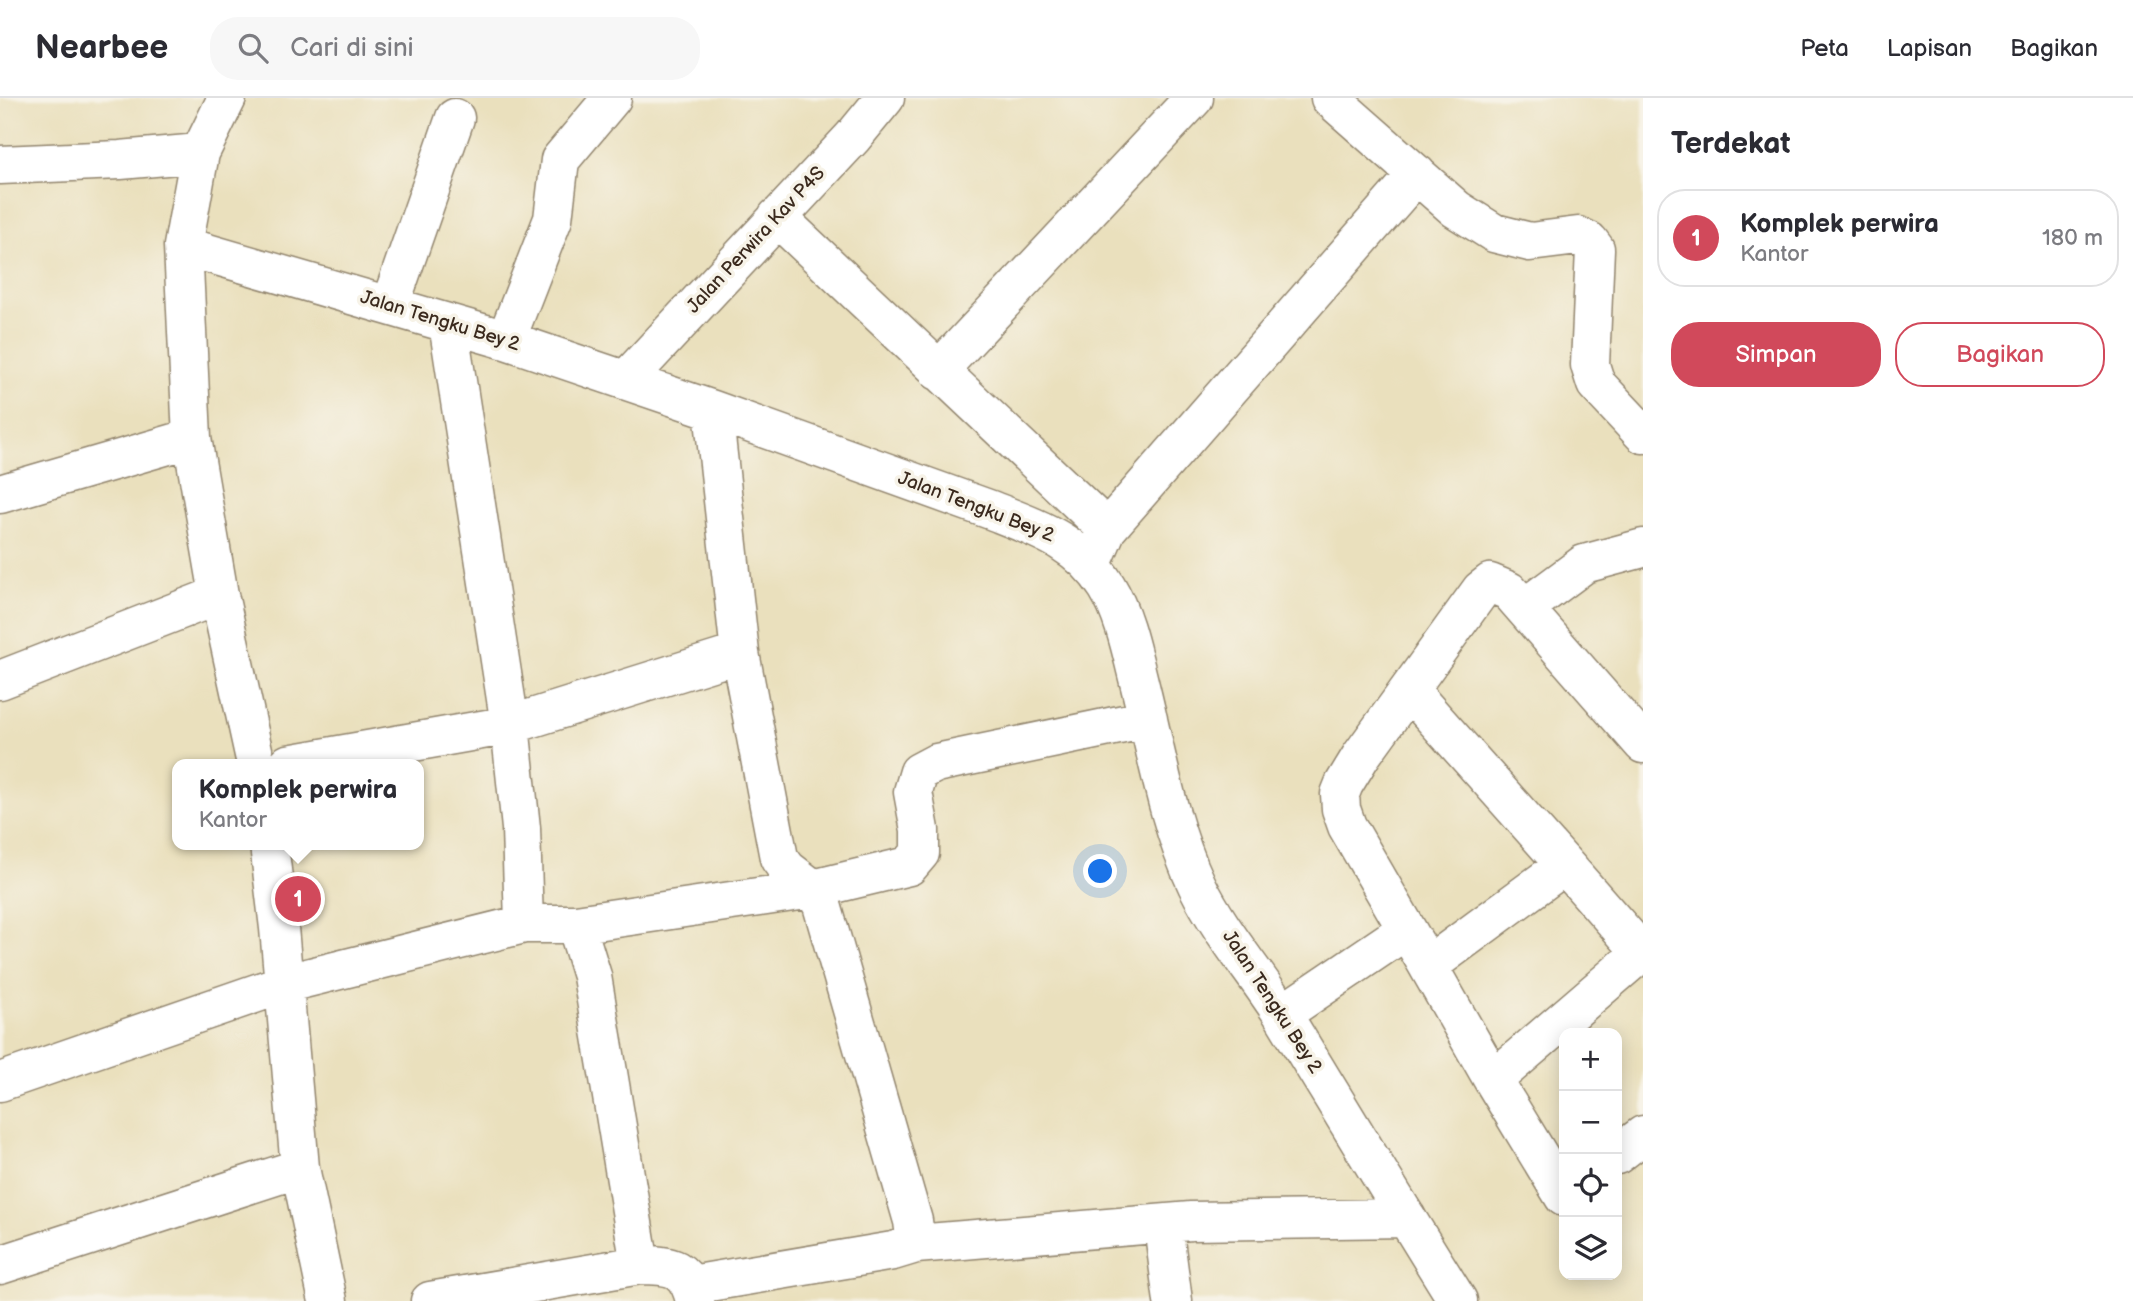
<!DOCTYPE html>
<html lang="id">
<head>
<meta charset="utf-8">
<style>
  body { margin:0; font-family:"Balsamiq Sans",sans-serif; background:#f7f7f7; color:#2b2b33 }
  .controls { position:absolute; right:21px; bottom:21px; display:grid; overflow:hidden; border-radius:14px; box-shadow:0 4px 18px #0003 }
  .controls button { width:63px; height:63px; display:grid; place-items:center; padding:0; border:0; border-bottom:2px solid #e1e1e2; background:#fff; color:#2b2b33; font:35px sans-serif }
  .you { position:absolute; left:1101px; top:774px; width:24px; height:24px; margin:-18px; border:5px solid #fff; border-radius:50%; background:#1a73e8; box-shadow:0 0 0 10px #1a73e833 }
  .badge { display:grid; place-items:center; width:46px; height:46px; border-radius:50%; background:#d1495b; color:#fff; font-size:23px; font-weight:700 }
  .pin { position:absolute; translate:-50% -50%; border:4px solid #fff; box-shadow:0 2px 7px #0006 }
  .popup { position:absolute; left:172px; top:661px; width:252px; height:91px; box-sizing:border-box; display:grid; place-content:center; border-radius:14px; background:#fff; filter:drop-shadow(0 2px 5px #0005); font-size:23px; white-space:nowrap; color:#7c7c81 }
  .popup b { font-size:26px; color:#2b2b33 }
  .popup::after { content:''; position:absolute; left:50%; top:100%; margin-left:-14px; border:14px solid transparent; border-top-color:#fff }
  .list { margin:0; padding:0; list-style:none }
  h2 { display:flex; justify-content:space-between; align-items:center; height:91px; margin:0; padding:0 28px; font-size:30px }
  h2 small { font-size:23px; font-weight:400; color:#7c7c81 }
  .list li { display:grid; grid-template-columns:46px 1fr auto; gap:21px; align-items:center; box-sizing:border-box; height:98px; margin:0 14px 14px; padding:0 14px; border:2px solid #e1e1e2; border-radius:28px }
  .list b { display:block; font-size:26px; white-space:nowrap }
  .list p { margin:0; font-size:23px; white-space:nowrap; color:#7c7c81 }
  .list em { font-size:23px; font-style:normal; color:#7c7c81 }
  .actions { display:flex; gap:14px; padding:21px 28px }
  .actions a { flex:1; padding:16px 0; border:2px solid #d1495b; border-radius:28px; text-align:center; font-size:24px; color:#d1495b }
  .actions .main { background:#d1495b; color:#fff }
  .icon { flex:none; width:38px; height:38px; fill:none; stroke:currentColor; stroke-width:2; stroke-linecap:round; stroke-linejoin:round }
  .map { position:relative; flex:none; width:1643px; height:1203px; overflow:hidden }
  header { display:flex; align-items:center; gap:42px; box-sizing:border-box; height:98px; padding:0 35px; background:#fff; border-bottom:2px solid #e1e1e2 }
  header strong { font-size:33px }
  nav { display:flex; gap:38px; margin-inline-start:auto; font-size:24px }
  .search { width:490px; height:63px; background:#f7f7f7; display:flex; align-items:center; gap:18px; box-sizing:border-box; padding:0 24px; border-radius:28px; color:#7c7c81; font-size:26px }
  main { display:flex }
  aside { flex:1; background:#fff }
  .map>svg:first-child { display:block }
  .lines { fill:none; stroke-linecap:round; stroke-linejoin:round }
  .minor-casing { stroke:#92856e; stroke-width:41 }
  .minor { stroke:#fff; stroke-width:38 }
  .labels { text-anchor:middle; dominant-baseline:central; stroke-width:7; stroke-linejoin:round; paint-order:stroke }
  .street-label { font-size:19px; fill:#3b2a1e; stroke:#f7f3e8 }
</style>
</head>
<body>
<header>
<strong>Nearbee</strong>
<div class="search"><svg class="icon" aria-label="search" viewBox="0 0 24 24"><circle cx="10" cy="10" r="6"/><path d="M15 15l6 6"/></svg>Cari di sini</div>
<nav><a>Peta</a><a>Lapisan</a><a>Bagikan</a></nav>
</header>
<main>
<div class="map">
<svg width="1643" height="1203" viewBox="0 0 1643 1203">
  <rect width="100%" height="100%" fill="#f7f3e8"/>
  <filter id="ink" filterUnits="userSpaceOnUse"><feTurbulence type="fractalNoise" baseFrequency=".0143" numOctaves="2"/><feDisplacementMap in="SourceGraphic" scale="14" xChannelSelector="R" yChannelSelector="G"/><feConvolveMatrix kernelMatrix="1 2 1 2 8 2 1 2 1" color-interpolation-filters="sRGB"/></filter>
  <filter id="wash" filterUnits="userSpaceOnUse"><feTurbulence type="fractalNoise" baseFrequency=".00686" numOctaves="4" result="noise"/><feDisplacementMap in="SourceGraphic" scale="28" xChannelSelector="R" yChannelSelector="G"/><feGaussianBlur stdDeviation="1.57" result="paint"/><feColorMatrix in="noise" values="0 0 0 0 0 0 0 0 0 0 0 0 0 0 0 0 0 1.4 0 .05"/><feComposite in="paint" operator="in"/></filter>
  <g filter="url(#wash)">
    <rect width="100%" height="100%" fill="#eae0bd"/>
  </g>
  <g filter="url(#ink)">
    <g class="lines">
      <g class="minor-casing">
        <path id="minor" d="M227,0L200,55L183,148L192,340L219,497L256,666
          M1330,0L1456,111L1494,135L1530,144L1578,138L1589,143L1595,151L1590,267L1596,286L1643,336
          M0,67L120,62L200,55
          M777,119L1107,431L1092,466
          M183,148L506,242L713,312L991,412C1039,431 1079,444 1107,489C1124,517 1131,552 1139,584C1156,651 1167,724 1197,787C1220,834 1256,875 1284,919C1342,1014 1399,1109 1458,1203
          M390,207L455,20
          M448,225L510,627L521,730L524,826
          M506,242L553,121L560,62L612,0
          M938,273L1194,0
          M626,282L853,39L885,0
          M0,396L192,340
          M1107,431L1417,76
          M1526,509L1584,466L1643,450
          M0,582L219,497
          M1409,592L1565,767
          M288,666L510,627L740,555
          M269,747L279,830L300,1070L328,1203
          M576,826L813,791L909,768L920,755V732L913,694L919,674L936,665L1148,621
          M1428,868L1347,728L1341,711L1340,696L1344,686L1361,658L1481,492L1490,485L1509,493L1643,646
          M1282,916L1406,832
          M1493,982L1642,854
          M0,984L283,886L524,826H576L592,878L640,1167
          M1617,1057L1643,1037
          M1564,1099L1493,982L1428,868L1565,767L1643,856
          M1163,1127L1173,1203
          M916,1146L1191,1123L1407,1120
          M0,1167L300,1070
          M691,1187L893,1153L916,1146L913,1123L822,807L813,791L787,771L779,760L740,555L713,312
          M430,1203L640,1167C672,1167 687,1169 695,1203"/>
      </g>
      <use href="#minor" class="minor"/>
    </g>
  </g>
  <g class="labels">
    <g class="street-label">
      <text transform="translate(756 142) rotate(-47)">Jalan Perwira Kav P4S</text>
      <text transform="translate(440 223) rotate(17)">Jalan Tengku Bey 2</text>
      <text transform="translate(976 409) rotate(21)">Jalan Tengku Bey 2</text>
      <text transform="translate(1272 904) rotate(57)">Jalan Tengku Bey 2</text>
    </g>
  </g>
</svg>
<div class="controls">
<button>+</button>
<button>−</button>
<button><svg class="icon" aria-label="locate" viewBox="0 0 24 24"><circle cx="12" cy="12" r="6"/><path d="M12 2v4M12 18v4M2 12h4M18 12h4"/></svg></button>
<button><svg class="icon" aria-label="layers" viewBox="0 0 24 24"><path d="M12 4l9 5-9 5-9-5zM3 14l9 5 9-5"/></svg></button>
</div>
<div class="you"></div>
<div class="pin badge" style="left:298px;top:801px">1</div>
<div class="popup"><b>Komplek perwira</b>Kantor</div>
</div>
<aside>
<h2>Terdekat<small></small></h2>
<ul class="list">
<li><span class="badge">1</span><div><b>Komplek perwira</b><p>Kantor</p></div><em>180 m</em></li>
</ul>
<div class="actions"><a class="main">Simpan</a><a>Bagikan</a></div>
</aside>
</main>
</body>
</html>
